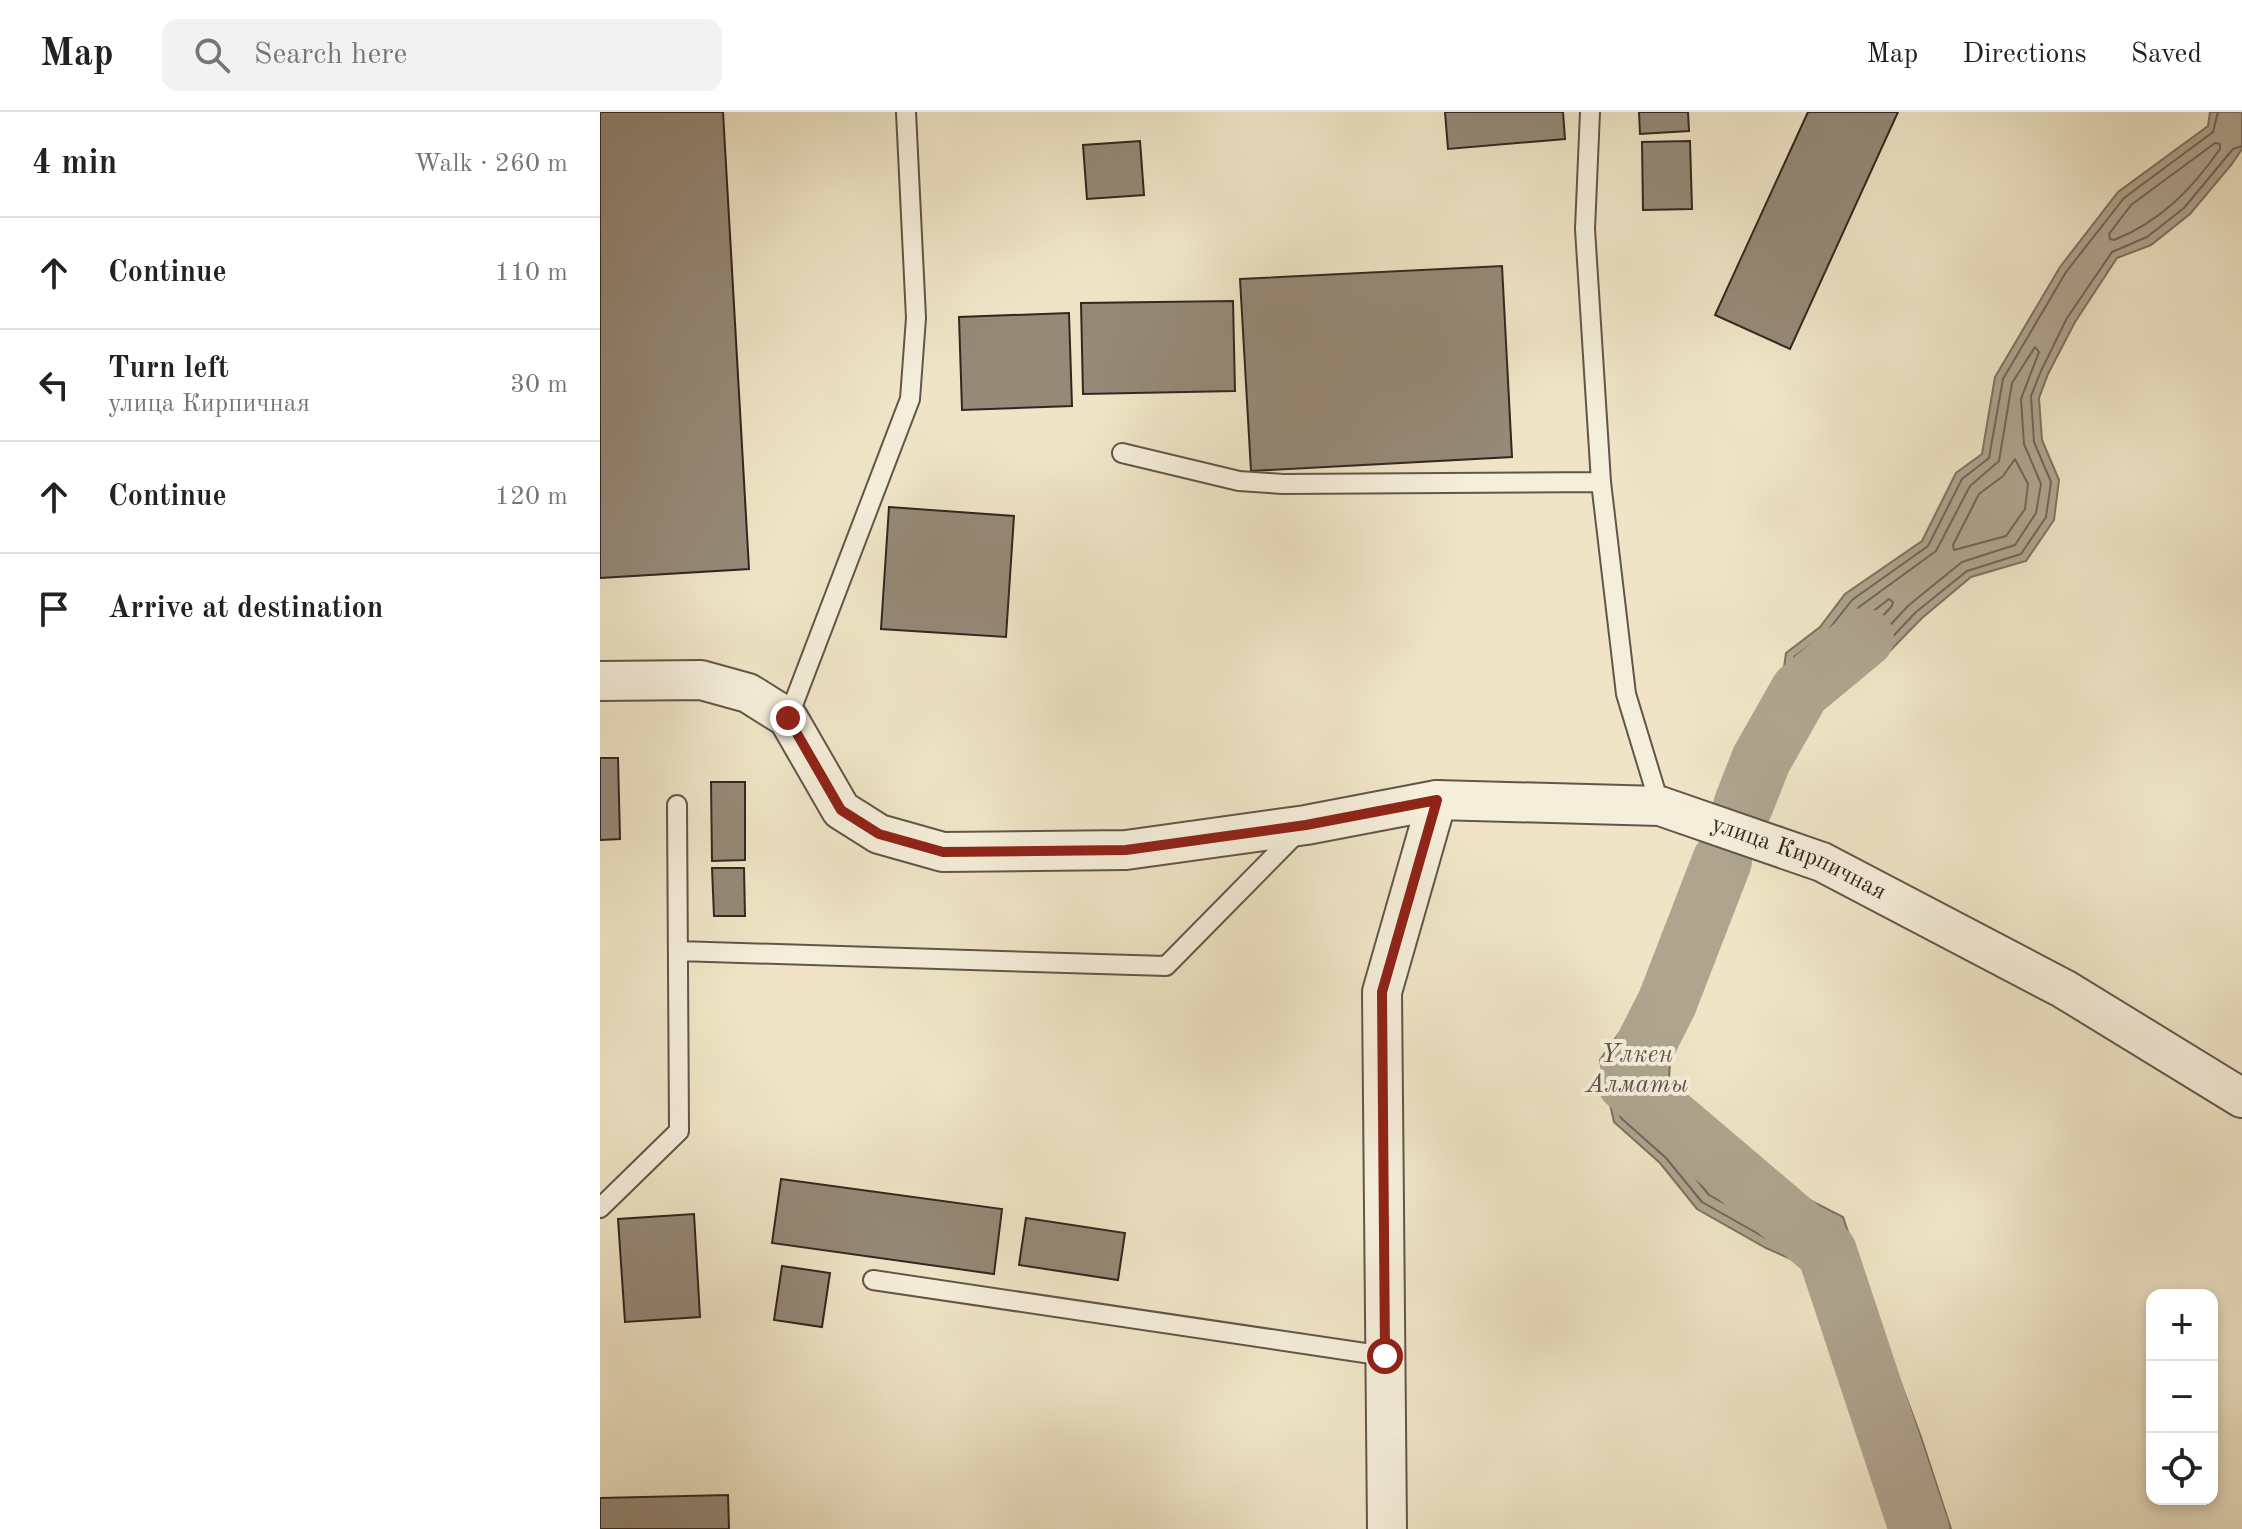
<!DOCTYPE html>
<html lang="en">
<head>
<meta charset="utf-8">
<style>
  body { margin:0; font-family:"Old Standard TT",serif; background:#f2f2f2; color:#222 }
  .controls { position:absolute; right:24px; bottom:24px; display:grid; overflow:hidden; border-radius:16px; box-shadow:0 4px 12px #0003 }
  .controls button { width:72px; height:72px; display:grid; place-items:center; padding:0; border:0; border-bottom:2px solid #e0e0e0; background:#fff; color:#222; font:40px sans-serif }
  .stop { position:absolute; width:24px; height:24px; margin:-18px; border:6px solid #8f2418; border-radius:50%; background:#fff }
  .stop.end { background:#8f2418; border-color:#fff; box-shadow:0 2px 8px #0008 }
  .list { margin:0; padding:0; list-style:none }
  h2 { display:flex; justify-content:space-between; align-items:center; height:104px; margin:0; padding:0 32px; font-size:34px }
  h2 small { font-size:26px; font-weight:400; color:#767676 }
  .list li { display:grid; grid-template-columns:52px 1fr auto; gap:24px; align-items:center; box-sizing:border-box; height:112px; padding:0 32px; border-top:2px solid #e0e0e0 }
  .list b { display:block; font-size:30px; white-space:nowrap }
  .list p { margin:0; font-size:26px; white-space:nowrap; color:#767676 }
  .list em { font-size:26px; font-style:normal; color:#767676 }
  .icon { flex:none; width:44px; height:44px; fill:none; stroke:currentColor; stroke-width:2; stroke-linecap:round; stroke-linejoin:round }
  .map { position:relative; flex:none; width:1642px; height:1417px; overflow:hidden }
  header { display:flex; align-items:center; gap:48px; box-sizing:border-box; height:112px; padding:0 40px; background:#fff; border-bottom:2px solid #e0e0e0 }
  header strong { font-size:38px }
  nav { display:flex; gap:44px; margin-inline-start:auto; font-size:28px }
  .search { width:560px; height:72px; background:#f2f2f2; display:flex; align-items:center; gap:20px; box-sizing:border-box; padding:0 28px; border-radius:16px; color:#767676; font-size:30px }
  main { display:flex }
  aside { flex:1; background:#fff }
  .map>svg:first-child { display:block }
  .water { fill:#afa48e; stroke:#7d7262; stroke-width:2 }
  .lines { fill:none; stroke-linecap:round; stroke-linejoin:round }
  .shore { stroke:#716558; stroke-width:2 }
  .river { stroke:#afa48e; stroke-width:60 }
  .building { fill:#958977; stroke:#332621; stroke-width:2 }
  .lane-casing { stroke:#62564a; stroke-width:22 }
  .street-casing { stroke:#62564a; stroke-width:42 }
  .lane { stroke:#f5eeda; stroke-width:18 }
  .street { stroke:#f5eeda; stroke-width:38 }
  .route { stroke:#8f2418; stroke-width:10 }
  .labels { text-anchor:middle; dominant-baseline:central; stroke-width:8; stroke-linejoin:round; paint-order:stroke }
  .street-label { font-size:24px; fill:#332621; stroke:#f5eeda }
  .water-label { font-size:26px; font-style:italic; fill:#5e5247; stroke:#f5eeda }
</style>
</head>
<body>
<header>
<strong>Map</strong>
<div class="search"><svg class="icon" aria-label="search" viewBox="0 0 24 24"><circle cx="10" cy="10" r="6"/><path d="M15 15l6 6"/></svg>Search here</div>
<nav><a>Map</a><a>Directions</a><a>Saved</a></nav>
</header>
<main>
<aside>
<h2>4 min<small>Walk · 260 m</small></h2>
<ul class="list">
<li><svg class="icon" aria-label="ahead" viewBox="0 0 24 24"><path d="M12 20V5M6 11l6-6 6 6"/></svg><div><b>Continue</b></div><em>110 m</em></li>
<li><svg class="icon" aria-label="left" viewBox="0 0 24 24"><path d="M17 20v-9H6M10 6l-5 5 5 5"/></svg><div><b>Turn left</b><p>улица Кирпичная</p></div><em>30 m</em></li>
<li><svg class="icon" aria-label="ahead" viewBox="0 0 24 24"><path d="M12 20V5M6 11l6-6 6 6"/></svg><div><b>Continue</b></div><em>120 m</em></li>
<li><svg class="icon" aria-label="arrive" viewBox="0 0 24 24"><path d="M6 21V4h12l-3 4 3 4H6"/></svg><div><b>Arrive at destination</b></div></li>
</ul>
</aside>
<div class="map">
<svg width="1642" height="1417" viewBox="0 0 1642 1417">
  <rect width="100%" height="100%" fill="#efe5c6"/>
  <filter id="stains"><feTurbulence type="fractalNoise" baseFrequency=".0025" numOctaves="4"/><feColorMatrix values="0 0 0 0 .2 0 0 0 0 .09 0 0 0 0 .02 0 0 0 .5 -.17"/></filter>
  <radialGradient id="worn" r=".72"><stop offset=".6" stop-color="#630" stop-opacity="0"/><stop offset="1" stop-color="#630" stop-opacity=".3"/></radialGradient>
  <path class="water" d="M1610,0H1642V37L1632,52L1590,102L1551,133L1517,146L1475,210L1448,262L1439,286L1442,328L1459,368L1454,408L1426,449L1371,465L1322,506L1286,543L1229,577L1223,585L1182,570L1186,541L1220,515L1245,482L1322,429L1356,361L1382,342L1395,265L1460,155L1518,80L1608,14Z
    M1050,878L1092,880L1071,929L1068,987L1096,1030L1243,1105L1286,1231L1321,1325L1351,1417H1300L1250,1280L1248,1196L1222,1161L1166,1136L1097,1097L1060,1051L1014,1010L1000,948Z"/>
  <g class="lines">
    <path class="shore" d="M1618,0L1613,20L1524,86L1466,160L1403,267L1389,346L1362,367L1328,434L1252,488L1226,521L1194,545L1192,565L1221,574L1281,537L1316,500L1367,459L1421,442L1446,405L1451,370L1434,330L1431,284L1441,259L1467,206L1512,140L1547,125L1584,96L1633,37L1642,34
      M1615,31L1620,32V37C1592,77 1560,110 1514,128L1510,127L1509,122L1531,93Z
      M1435,235L1439,240L1421,287L1424,332L1441,372L1436,401L1415,433L1362,450L1309,493L1275,529L1218,563L1204,559L1203,550L1233,528L1259,495L1336,439L1370,374L1399,349L1412,271Z
      M1415,347L1428,372L1425,397L1406,424L1354,438L1353,433L1379,382L1403,364Z
      M1289,487L1293,490L1292,494L1268,520L1257,523L1256,518L1267,504Z
      M1057,903L1061,908L1053,928L1050,988L1075,1030L1071,1035L1030,1001L1020,953Z
      M1089,1046L1227,1118L1236,1144L1231,1145L1174,1119L1109,1083L1084,1052V1047Z
      M1306,1417L1258,1279L1254,1191L1227,1154L1169,1128L1102,1090L1066,1046L1021,1006L1009,950L1055,887H1075L1078,890L1064,928L1060,987L1090,1034L1237,1112L1278,1234L1314,1328L1342,1417
      M1317,1417L1268,1277L1267,1254L1270,1250L1275,1253L1304,1331L1332,1417"/>
    <path class="river" d="M1143,694L1161,648L1200,579L1264,526
      M1122,749L1067,891L1027,970L1227,1140L1319,1417"/>
  </g>
  <path class="building" d="M0,0H123L149,457L0,466Z
    M845,0H963L965,27L848,37Z
    M1039,0H1088L1089,19L1040,22Z
    M1208,0H1298L1190,237L1115,203Z
    M540,29L544,83L487,87L483,33Z
    M1090,29L1092,97L1043,98L1042,30Z
    M902,154L912,345L651,359L640,167Z
    M633,189L635,279L483,282L481,191Z
    M469,201L472,294L362,298L359,205Z
    M289,395L414,404L406,525L281,517Z
    M0,646H18L20,727L0,728Z
    M111,670H145V748L112,749Z
    M112,756H144L145,804H114Z
    M181,1067L402,1097L394,1162L172,1131Z
    M94,1102L100,1205L25,1210L18,1107Z
    M426,1106L525,1121L518,1168L419,1153Z
    M182,1154L230,1161L222,1215L174,1208Z
    M128,1383L129,1417H0V1386Z"/>
  <g class="lines">
    <g class="lane-casing">
      <path id="lane" d="M990,0L985,117L1001,370L1026,582L1060,694
        M522,341L639,369L683,372L1001,370
        M188,606L310,287L316,206L306,0
        M78,839L566,854L699,719
        M0,1096L79,1019L77,693
        M273,1168L785,1244"/>
    </g>
    <g class="street-casing">
      <g id="street">
        <path id="s1" d="M0,569L101,568L148,581L188,606L241,698L279,722L343,740L526,738L706,713L837,688L1060,694L1222,750L1464,877L1642,986"/>
        <path d="M787,1417L782,880L837,688"/>
      </g>
    </g>
    <use href="#lane" class="lane"/>
    <use href="#street" class="street"/>
  </g>
  <g class="lines">
    <path class="route" d="M188,606L241,698L279,722L343,740L526,738L706,713L837,688L782,880L785,1244"/>
  </g>
  <g class="labels">
    <g class="street-label">
      <text stroke="none"><textPath href="#s1" startOffset="1284">улица Кирпичная</textPath></text>
    </g>
    <g class="water-label">
      <text x="1037" y="943">Үлкен<tspan x="1037" dy="30">Алматы</tspan></text>
    </g>
  </g>
  <rect width="100%" height="100%" filter="url(#stains)"/>
  <rect width="100%" height="100%" fill="url(#worn)"/>
</svg>
<div class="controls">
<button>+</button>
<button>−</button>
<button><svg class="icon" aria-label="locate" viewBox="0 0 24 24"><circle cx="12" cy="12" r="6"/><path d="M12 2v4M12 18v4M2 12h4M18 12h4"/></svg></button>
</div>
<div class="stop" style="left:785px;top:1244px"></div>
<div class="stop end" style="left:188px;top:606px"></div>
</div>
</main>
</body>
</html>
